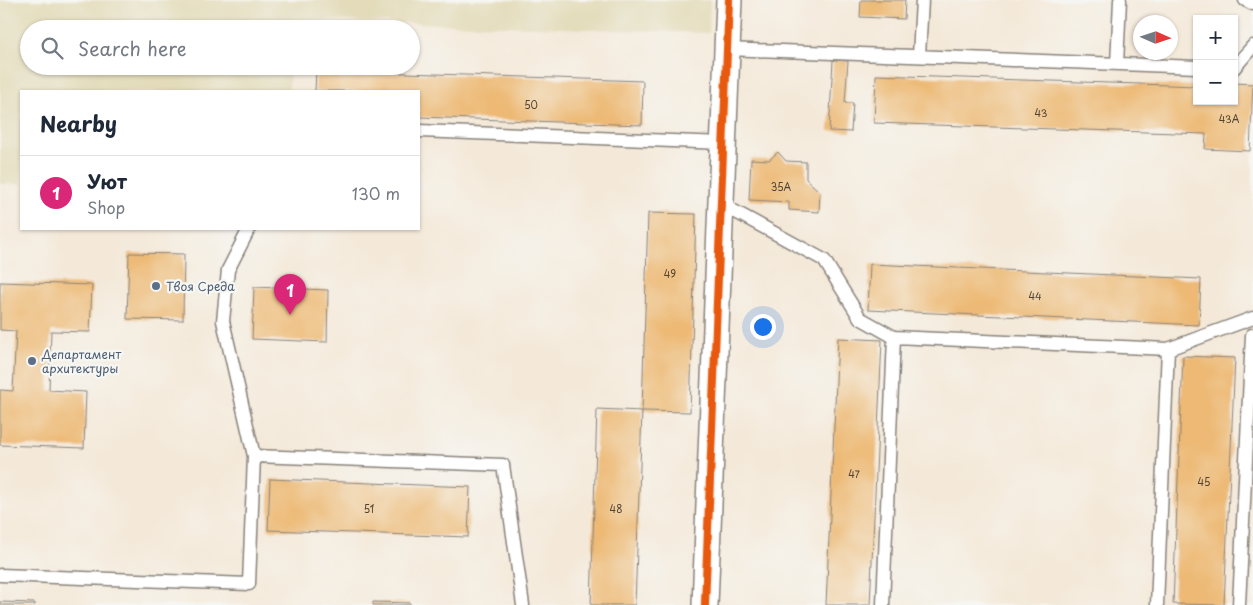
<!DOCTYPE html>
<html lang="en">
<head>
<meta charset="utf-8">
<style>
  body { margin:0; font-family:"Playpen Sans",sans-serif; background:#f6f6f7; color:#1f2937 }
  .controls { position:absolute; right:15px; top:15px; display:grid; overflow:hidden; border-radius:0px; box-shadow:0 1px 4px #0004 }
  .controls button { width:45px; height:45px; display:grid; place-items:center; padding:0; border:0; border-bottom:1px solid #e0e1e3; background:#fff; color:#1f2937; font:25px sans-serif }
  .compass { position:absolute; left:1133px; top:15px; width:45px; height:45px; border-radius:50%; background:#fff; box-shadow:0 1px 4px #0004; rotate:93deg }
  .you { position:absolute; left:762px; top:326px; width:18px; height:18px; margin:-12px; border:4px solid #fff; border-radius:50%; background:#1a73e8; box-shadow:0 0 0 8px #1a73e833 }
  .badge { display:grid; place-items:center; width:32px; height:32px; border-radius:50%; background:#db2777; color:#fff; font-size:16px; font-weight:700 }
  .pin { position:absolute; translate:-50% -41px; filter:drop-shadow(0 1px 2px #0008) }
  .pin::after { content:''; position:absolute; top:26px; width:18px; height:15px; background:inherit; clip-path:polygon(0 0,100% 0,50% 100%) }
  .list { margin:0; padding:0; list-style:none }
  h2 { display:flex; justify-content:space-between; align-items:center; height:65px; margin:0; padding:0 20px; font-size:21px }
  h2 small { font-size:16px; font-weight:400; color:#747a83 }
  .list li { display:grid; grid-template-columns:32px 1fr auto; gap:15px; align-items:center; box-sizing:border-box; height:75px; padding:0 20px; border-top:1px solid #e0e1e3 }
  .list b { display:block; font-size:19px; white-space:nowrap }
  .list p { margin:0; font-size:16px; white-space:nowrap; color:#747a83 }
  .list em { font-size:16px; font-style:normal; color:#747a83 }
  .icon { flex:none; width:28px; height:28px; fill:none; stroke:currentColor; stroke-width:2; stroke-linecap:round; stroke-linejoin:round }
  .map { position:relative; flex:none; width:1253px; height:605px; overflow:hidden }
  .search { position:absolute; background:#fff; box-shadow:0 1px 4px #0004; left:20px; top:20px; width:400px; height:55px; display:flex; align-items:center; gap:12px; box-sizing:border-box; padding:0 18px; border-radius:28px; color:#747a83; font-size:19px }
  .panel { position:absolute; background:#fff; box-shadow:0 1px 4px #0004; left:20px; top:90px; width:400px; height:140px; border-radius:0px }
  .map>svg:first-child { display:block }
  .built { fill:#e3dbba }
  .building { fill:#edb974 }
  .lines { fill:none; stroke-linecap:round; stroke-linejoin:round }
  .service-casing { stroke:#88827a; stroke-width:15 }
  .minor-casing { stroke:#88827a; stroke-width:28 }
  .service { stroke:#fff; stroke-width:12 }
  .minor { stroke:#fff; stroke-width:25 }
  .cycleway-casing { stroke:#f6f6f2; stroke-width:11 }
  .cycleway { stroke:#e8590c; stroke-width:8 }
  .service-dot { fill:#5c6f8a; stroke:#f6f6f2; stroke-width:2 }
  .labels { text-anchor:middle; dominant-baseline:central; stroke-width:4.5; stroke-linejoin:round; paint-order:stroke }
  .number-label { font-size:10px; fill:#504332 }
  .service-label { font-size:12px; fill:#4e5e75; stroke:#f6f6f2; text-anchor:start }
</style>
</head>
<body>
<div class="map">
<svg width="1253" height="605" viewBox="0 0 1253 605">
  <rect width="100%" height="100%" fill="#f6f6f2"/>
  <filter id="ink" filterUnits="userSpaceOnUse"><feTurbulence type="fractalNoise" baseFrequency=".02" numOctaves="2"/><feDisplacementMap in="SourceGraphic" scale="10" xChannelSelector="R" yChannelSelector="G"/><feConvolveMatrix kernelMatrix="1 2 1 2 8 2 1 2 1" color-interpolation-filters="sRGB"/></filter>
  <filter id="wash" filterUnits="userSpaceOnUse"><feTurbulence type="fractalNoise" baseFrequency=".0096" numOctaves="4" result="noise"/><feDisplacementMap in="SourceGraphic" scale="20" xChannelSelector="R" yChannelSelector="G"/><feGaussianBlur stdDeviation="1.12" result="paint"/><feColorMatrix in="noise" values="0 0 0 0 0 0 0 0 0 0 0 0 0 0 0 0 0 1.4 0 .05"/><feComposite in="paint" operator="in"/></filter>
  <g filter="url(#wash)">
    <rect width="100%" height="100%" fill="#f4e9d9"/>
    <path class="built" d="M0,0H710L709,33L292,19L291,29H29V66H290L289,91H21V184H0Z"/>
    <g id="blocks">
      <path class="building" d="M861,0H905L904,19L860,17Z
        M833,60L848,61L845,103H853L851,132L829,131Z
        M316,70L643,81L642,125L419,117V91H315Z
        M876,75L1197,86V101H1234V83L1253,84L1250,151L1205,149L1206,134L874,123Z
        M778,152L786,161L806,162V179L820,192L819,212L789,210V202L749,200L751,159L769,160Z
        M648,213L696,214L690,412L642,411Z
        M129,253L184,254L183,320L127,319Z
        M870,264L1201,279L1199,325L868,310Z
        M0,282L92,285L90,332L51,331L49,390L86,392L84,448L0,445V390L13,391L16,331L0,330Z
        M254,287L328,290L327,342L252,339Z
        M838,338L882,340L870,605H826Z
        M1183,356L1235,358L1224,605L1173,604Z
        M597,409L642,411L635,605H591Z
        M270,479L470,487L468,537L268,530Z
        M0,602L35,603V605H0Z
        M373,602L410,603V605H373Z"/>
    </g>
  </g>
  <g filter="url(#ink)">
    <use href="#blocks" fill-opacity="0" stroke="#88827a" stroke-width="1"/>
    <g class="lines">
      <g class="service-casing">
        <path id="service" d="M1245,0L1253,4
          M727,49L1197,67
          M919,56L922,0
          M1117,64L1120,0
          M1234,68L1253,46
          M419,131L723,143
          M721,204L824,260L860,318L894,337L1168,349L1253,318
          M249,229L228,270L223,321L254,456
          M0,575L249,584L254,456L503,465L523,605
          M883,605L894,337
          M1157,605L1168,349
          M1239,605L1252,335"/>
      </g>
      <g class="minor-casing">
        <path id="minor" d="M705,605L729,0"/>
      </g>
      <use href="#service" class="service"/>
      <use href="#minor" class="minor"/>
      <g class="cycleway-casing">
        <path id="cycleway" d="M705,605L729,0"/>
      </g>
      <use href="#cycleway" class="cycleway"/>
    </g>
  </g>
  <g class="service-dot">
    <circle cx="156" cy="286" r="5"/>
    <circle cx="32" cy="361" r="5"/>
  </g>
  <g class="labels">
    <g class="number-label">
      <text x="531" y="104">50</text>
      <text x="1041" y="112">43</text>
      <text x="1229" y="118">43А</text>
      <text x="781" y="186">35А</text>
      <text x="670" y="273">49</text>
      <text x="1035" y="295">44</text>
      <text x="854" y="473">47</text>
      <text x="1204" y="481">45</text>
      <text x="369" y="508">51</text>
      <text x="616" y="508">48</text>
    </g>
    <g class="service-label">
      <text x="166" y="286">Твоя Среда</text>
      <text x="42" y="354">Департамент<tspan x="42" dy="14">архитектуры</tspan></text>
    </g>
  </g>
</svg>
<div class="controls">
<button>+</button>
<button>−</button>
</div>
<svg class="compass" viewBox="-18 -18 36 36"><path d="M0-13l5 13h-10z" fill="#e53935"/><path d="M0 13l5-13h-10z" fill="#747a83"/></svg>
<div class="you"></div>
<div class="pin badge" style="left:290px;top:315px">1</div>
<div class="search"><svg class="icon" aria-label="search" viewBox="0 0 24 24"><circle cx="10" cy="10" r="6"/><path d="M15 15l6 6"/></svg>Search here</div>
<section class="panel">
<h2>Nearby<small></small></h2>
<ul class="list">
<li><span class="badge">1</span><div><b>Уют</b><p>Shop</p></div><em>130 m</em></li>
</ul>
</section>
</div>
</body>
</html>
